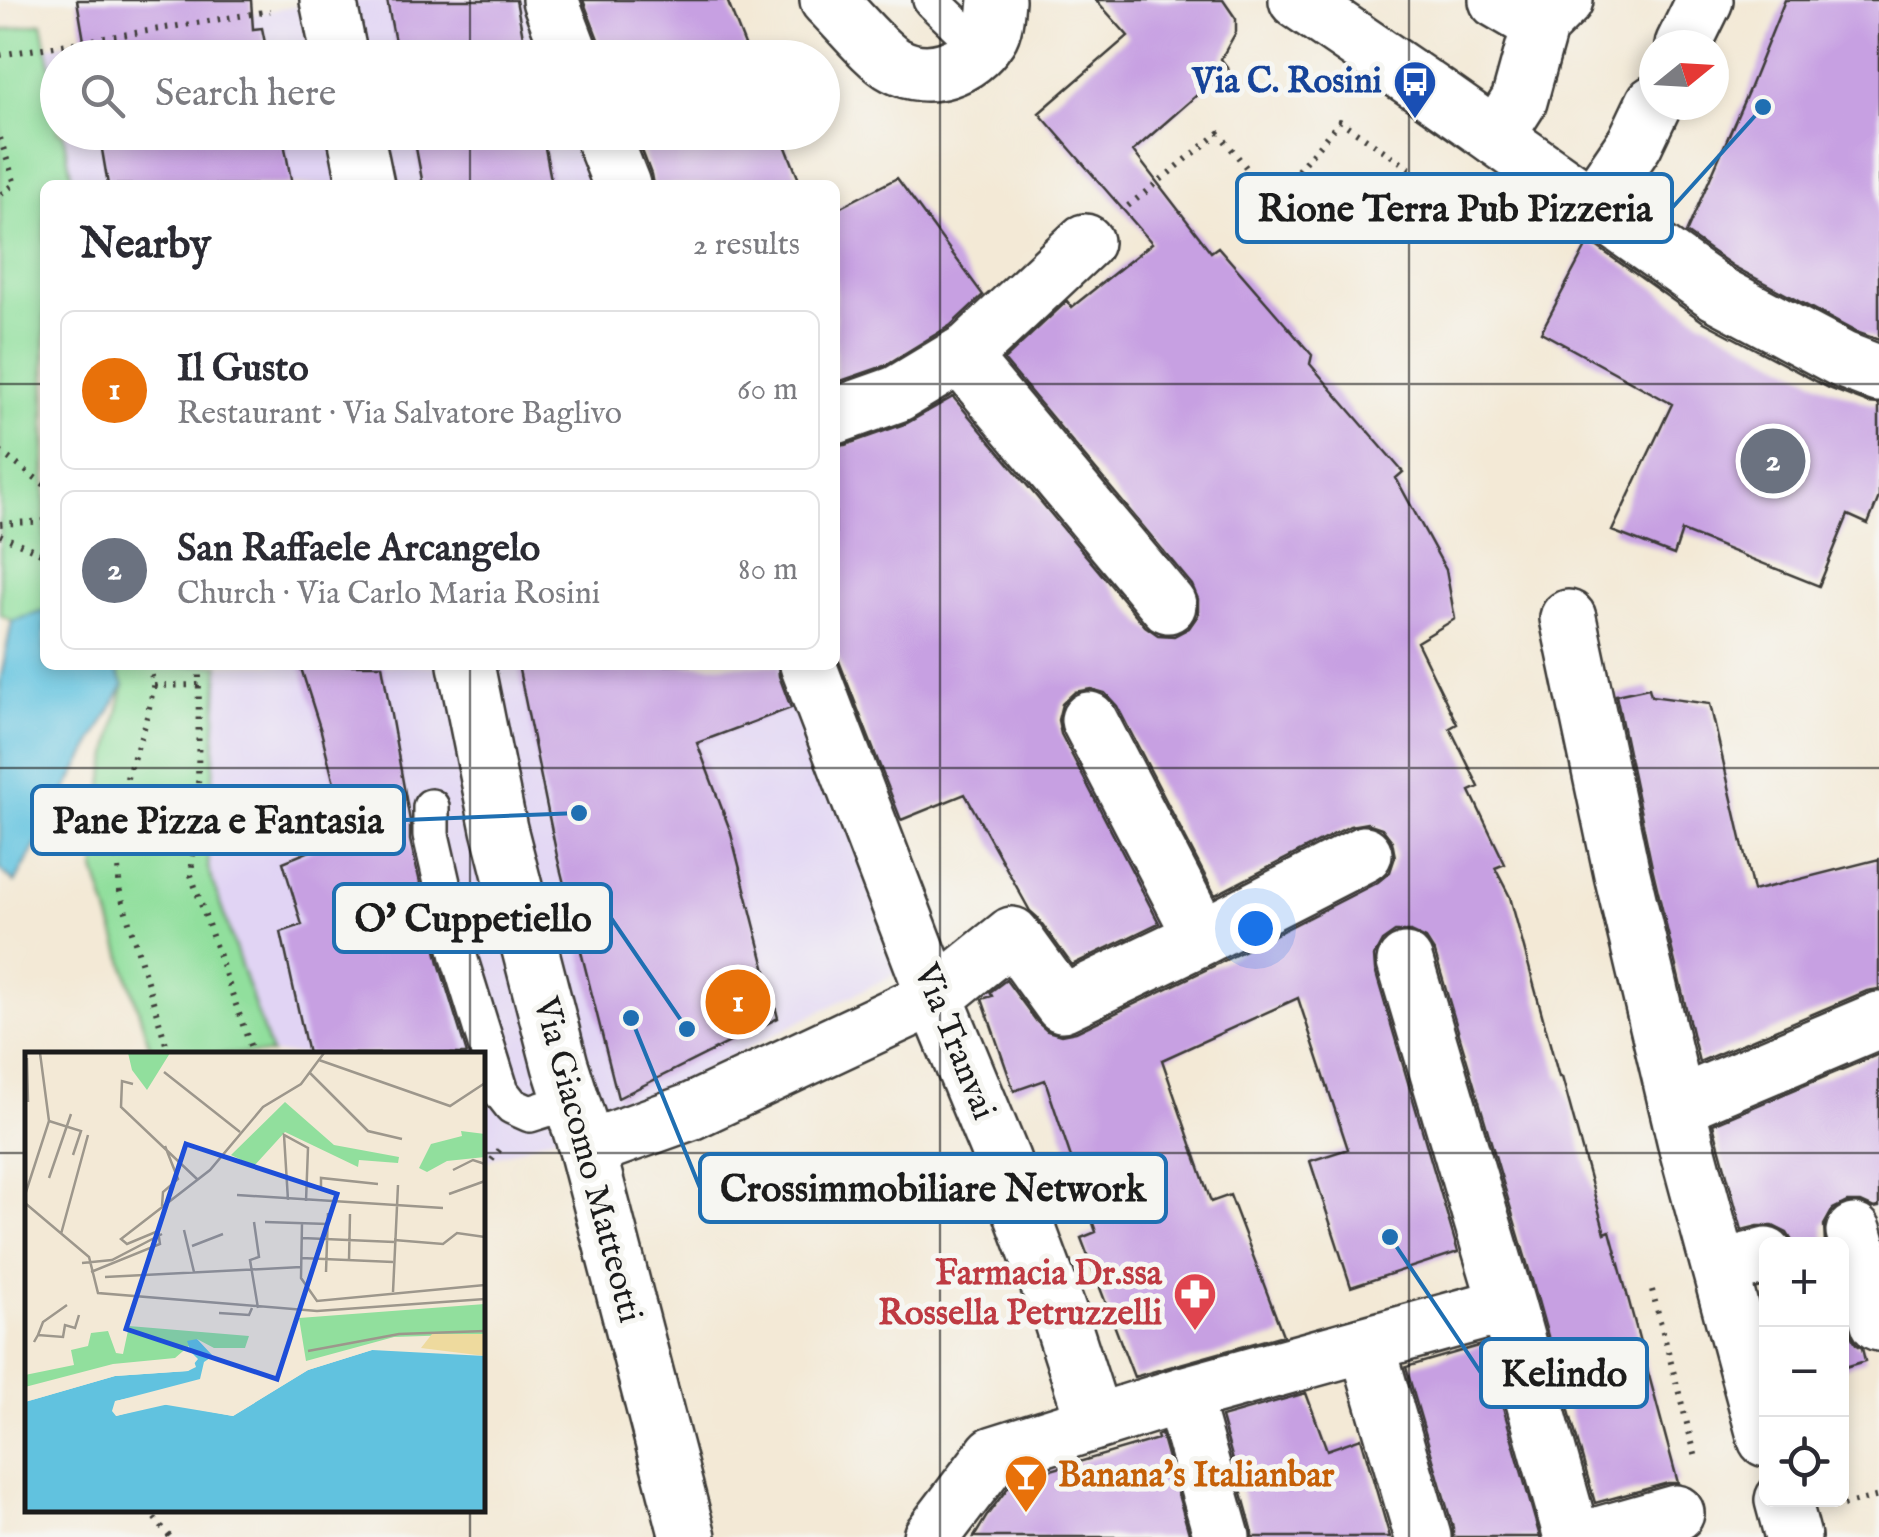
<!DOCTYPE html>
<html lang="en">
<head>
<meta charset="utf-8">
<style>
  body { margin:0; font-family:"IM FELL English",serif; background:#f2f2f3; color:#2b2b33 }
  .controls { position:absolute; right:30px; bottom:30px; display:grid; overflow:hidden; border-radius:15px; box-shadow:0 5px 15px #0003 }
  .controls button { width:90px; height:90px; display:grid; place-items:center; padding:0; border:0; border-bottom:2px solid #e1e1e2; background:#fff; color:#2b2b33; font:50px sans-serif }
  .compass { position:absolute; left:1639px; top:30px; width:90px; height:90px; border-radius:50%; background:#fff; box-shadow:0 5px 15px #0003; rotate:72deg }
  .you { position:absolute; left:1255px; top:928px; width:35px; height:35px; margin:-25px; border:8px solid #fff; border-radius:50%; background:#1a73e8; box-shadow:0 0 0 15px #1a73e833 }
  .badge { display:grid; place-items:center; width:65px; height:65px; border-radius:50%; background:#1f6fb2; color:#fff; font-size:32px; font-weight:700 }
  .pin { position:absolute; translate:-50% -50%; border:5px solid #fff; box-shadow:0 2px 10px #0006 }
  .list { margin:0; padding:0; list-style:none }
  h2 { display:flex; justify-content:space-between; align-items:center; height:130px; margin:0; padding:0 40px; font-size:42px }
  h2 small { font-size:32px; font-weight:400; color:#7c7c81 }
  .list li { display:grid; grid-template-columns:65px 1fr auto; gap:30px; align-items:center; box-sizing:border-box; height:160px; margin:0 20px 20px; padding:0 20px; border:2px solid #e1e1e2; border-radius:15px }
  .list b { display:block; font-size:38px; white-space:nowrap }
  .list p { margin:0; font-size:32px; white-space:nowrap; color:#7c7c81 }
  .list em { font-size:32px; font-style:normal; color:#7c7c81 }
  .icon { flex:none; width:55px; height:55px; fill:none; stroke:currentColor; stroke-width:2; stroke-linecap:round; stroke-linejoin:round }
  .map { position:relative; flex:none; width:1879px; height:1537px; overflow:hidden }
  .search { position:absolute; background:#fff; box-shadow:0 5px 15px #0003; left:40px; top:40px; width:800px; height:110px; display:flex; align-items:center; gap:25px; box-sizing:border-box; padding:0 35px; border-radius:55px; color:#7c7c81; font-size:38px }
  .panel { position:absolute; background:#fff; box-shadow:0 5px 15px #0003; left:40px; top:180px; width:800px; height:490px; border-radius:15px }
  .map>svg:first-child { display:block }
  .built { fill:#e1d4f4 }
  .green { fill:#91df9d; stroke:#567e5c; stroke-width:2.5 }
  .water { fill:#61c2df; stroke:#3e6f7e; stroke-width:2.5 }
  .building { fill:#c7a0e2 }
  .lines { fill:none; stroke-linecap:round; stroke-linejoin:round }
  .service-casing { stroke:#3c3b38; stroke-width:40 }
  .minor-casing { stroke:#3c3b38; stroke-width:60 }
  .tertiary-casing { stroke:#3c3b38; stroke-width:60 }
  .path { stroke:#3c3b38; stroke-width:6; stroke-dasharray:2.5 8; stroke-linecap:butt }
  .service { stroke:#fff; stroke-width:35 }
  .minor { stroke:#fff; stroke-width:55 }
  .tertiary { stroke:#fff; stroke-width:55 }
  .grid { fill:none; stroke:#1c1c1c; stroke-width:2.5; stroke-opacity:0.55 }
  .labels { text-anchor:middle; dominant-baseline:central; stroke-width:10; stroke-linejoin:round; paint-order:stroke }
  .transit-label { font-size:35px; font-weight:bold; fill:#164399; stroke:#f6f6f2; text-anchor:end }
  .street-label { font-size:35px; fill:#1c1c1c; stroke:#f6f6f2 }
  .health-label { font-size:35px; font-weight:bold; fill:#be3a42; stroke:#f6f6f2; text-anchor:end }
  .food-label { font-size:35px; font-weight:bold; fill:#c56008; stroke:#f6f6f2; text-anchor:start }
  .inset-road { fill:none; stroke:#9d978c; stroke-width:2.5 }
  .view { fill:#1d4ed8; fill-opacity:0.15; stroke:#1d4ed8; stroke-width:5 }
  .inset-edge { fill:none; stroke:#1c1c1c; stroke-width:5 }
  .leader { fill:none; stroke:#1f6fb2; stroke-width:4 }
  .callout-dot { fill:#1f6fb2; stroke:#f6f6f2; stroke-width:4 }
  .callout { fill:#f6f6f2; stroke:#1f6fb2; stroke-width:4 }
  .callout-label { font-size:38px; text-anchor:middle; font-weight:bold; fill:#1c1c1c }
</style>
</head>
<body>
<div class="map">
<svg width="1879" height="1537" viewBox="0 0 1879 1537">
  <rect width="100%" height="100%" fill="#f6f6f2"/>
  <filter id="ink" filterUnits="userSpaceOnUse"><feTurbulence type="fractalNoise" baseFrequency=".01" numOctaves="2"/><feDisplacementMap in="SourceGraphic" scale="20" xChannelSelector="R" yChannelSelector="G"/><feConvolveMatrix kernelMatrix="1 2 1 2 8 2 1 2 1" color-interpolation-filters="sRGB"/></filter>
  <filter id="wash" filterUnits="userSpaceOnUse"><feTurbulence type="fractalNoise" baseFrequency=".0048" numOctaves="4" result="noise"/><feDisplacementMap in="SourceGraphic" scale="40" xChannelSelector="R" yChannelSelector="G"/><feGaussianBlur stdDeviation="2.25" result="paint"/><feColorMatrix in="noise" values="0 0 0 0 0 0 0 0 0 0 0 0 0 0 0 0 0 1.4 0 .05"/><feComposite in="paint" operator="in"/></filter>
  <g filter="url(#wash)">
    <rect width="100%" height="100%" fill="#f3e9d6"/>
    <path class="built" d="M336,0H533L555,57L58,58L57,101L47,47Z
      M63,133H584L605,185H73Z
      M219,665H791L909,967L621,1111L483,1162L482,1054H271L208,868Z"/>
    <path class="green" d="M42,23L57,101L58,132L63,133L73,185H45V611L12,621L0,614V31Z
      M114,665H219L208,868L271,1054H152L95,870L104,778L124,685Z"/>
    <path class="water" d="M45,611V665H114L124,685L15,883L0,870V682L12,621Z"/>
    <g id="blocks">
      <path class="building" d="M77,0H251L253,29L262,28L268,58H87Z
        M387,0H516L527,58H398Z
        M583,0H727L750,58H602L601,47Z
        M1096,0H1223L1236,19V32L1221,59L1228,68L1133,151L1211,252L1218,247L1312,355L1310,364L1403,472L1396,478L1446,570L1455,619L1417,642L1457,724L1450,728L1479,787L1470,791L1505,864L1495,868L1510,897L1559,1077H1562L1605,1233L1610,1231L1678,1483H1668L1595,1503L1537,1297L1435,953L1426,939L1411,932H1395L1382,941L1374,956L1375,970L1458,1252L1351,1287L1310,1161L1348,1149L1298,998L1162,1060L1211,1202L1230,1195L1283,1335L1134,1377L1081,1238L1096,1232L1045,1080L1014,1091L982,999L992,996L990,992L1006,980L1037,1022L1047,1031L1061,1035L1076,1032L1216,965L1378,882L1390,872L1395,857L1392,841L1382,828L1367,823L1350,826L1215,895L1117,706L1105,693L1091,689L1075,692L1062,704L1058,720L1061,734L1159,923L1072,965L1037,917L1030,911L965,794L901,820L835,651V446L845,445L907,423L953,397L1145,626L1158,635L1174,636L1189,628L1198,615V599L1192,585L1004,360L1067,301L1072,307L1152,243L1039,113L1128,36Z
        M1785,0H1879V340L1856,332L1733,266L1686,233L1750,87Z
        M99,132H282L292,185H108Z
        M413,132H542L552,185H423Z
        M635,132H780L801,185H653L651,174Z
        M897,178L983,295L951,325L884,366L835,383V210Z
        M1589,241L1702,321L1829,388L1868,403L1879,404V497L1868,524L1848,515L1819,586L1682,531L1674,555L1612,531L1672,404L1541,332Z
        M300,665H382L410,821V840L439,963L467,1054H308L281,932L302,925L283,862L347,836L321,731Z
        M518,665H778L779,676L791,708L697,743L730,830L778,1018L618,1098L557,856Z
        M1649,688L1651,696L1710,704L1753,891L1879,859V989L1867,991L1699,1062L1652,867L1616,695Z
        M1879,1054V1207L1874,1208L1861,1202H1847L1833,1209L1824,1225L1825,1244H1794L1787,1233L1773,1226H1758L1742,1230L1713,1124Z
        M1842,1304L1849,1332L1856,1344L1862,1348L1865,1361L1842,1368Z
        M1485,1344L1540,1537H1453V1528L1406,1367Z
        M1306,1393L1327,1450L1361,1438L1390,1537H1252V1529L1221,1417Z
        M1161,1434L1190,1537H974L988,1514L1013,1481L1158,1439L1157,1436Z"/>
    </g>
  </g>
  <g filter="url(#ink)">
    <use href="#blocks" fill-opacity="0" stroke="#3c3b38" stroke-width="2.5"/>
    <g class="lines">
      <g class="service-casing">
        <path id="service" d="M931,0L980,47
          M431,807V835L459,957L501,1092L512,1106L530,1114L571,1101"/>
      </g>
      <g class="minor-casing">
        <path id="minor" d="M550,0L572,58
          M1497,0L1540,25L1565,0
          M1683,45L1705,0
          M601,132L622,185
          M1496,137L1519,101L1540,25
          M1592,206L1635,143L1654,103
          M960,356L1168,605
          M835,416L897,394L970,350L1085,242
          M1568,618L1622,874L1687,1148L1766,1439
          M808,665L935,997L1002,1159L1059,1313L1094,1421
          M1089,720L1202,937
          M1405,962L1507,1305L1572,1537
          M1678,1105L1879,1020
          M587,1149L690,1112L935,997L1012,935L1062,1004L1202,937L1364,854
          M1854,1232L1879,1323
          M1720,1268L1766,1256
          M1367,1345L1423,1537
          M1182,1395L1222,1537
          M1783,1500L1793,1537
          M931,1537L994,1454L1182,1395L1507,1305
          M1591,1537L1676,1513"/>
      </g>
      <g class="tertiary-casing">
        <path id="tertiary" d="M328,0L340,58
          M828,0C845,16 876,55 895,65C928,83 968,69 989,37C995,28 996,11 997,0
          M1297,0L1429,90L1717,293L1843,360L1879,374
          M355,132L366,185
          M466,665L499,829L560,1065L587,1149L688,1537"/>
      </g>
      <path class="path" d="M0,55L270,11
        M0,138L15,184L0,195
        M1128,206L1219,133L1272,200L1340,121L1443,191L1454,179
        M0,452L45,485
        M0,524L45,521
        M0,535L45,555
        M149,665L154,686L145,725L128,774L115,830L120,892L169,1054
        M199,665L198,804L191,875L253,1054
        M154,686L200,685
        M482,1163L491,1161L500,1149
        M1652,1290L1696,1458
        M1843,1505L1879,1496
        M148,1510L170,1537"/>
      <use href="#service" class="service"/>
      <use href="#minor" class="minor"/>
      <use href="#tertiary" class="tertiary"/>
    </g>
  </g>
  <path class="grid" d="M470,0V58M940,0V1537M1409,0V1537M470,132V185M0,384H45M835,384H1879M470,665V1054M0,768H1879M0,1153H28M482,1153H1879M470,1510V1537"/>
  <defs>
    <g id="bus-pin" transform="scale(2.25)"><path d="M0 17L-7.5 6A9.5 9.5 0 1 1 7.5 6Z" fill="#1a4fb4" stroke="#f6f6f2"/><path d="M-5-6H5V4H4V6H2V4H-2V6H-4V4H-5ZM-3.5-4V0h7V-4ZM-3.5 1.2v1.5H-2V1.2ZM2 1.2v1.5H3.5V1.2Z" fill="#fff"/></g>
    <g id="pharmacy-pin" transform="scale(2.25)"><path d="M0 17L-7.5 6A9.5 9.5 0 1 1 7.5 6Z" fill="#e0444e" stroke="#f6f6f2"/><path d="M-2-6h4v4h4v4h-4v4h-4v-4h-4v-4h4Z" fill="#fff"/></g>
    <g id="bar-pin" transform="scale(2.25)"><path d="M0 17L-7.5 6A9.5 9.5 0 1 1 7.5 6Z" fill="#e8710a" stroke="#f6f6f2"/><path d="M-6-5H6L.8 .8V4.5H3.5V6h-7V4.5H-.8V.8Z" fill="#fff"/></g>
  </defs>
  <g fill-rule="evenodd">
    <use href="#bus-pin" x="1415" y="82"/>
    <use href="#pharmacy-pin" x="1195" y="1294"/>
    <use href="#bar-pin" x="1026" y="1476"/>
  </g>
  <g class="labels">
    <g class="transit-label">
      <text x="1382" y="82">Via C. Rosini</text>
    </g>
    <g class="street-label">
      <text transform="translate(954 1042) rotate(68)">Via Tranvai</text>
      <text transform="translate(587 1160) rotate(75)">Via Giacomo Matteotti</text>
    </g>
    <g class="health-label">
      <text x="1162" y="1274">Farmacia Dr.ssa<tspan x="1162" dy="40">Rossella Petruzzelli</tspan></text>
    </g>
    <g class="food-label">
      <text x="1058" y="1476">Banana's Italianbar</text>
    </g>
  </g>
  <g transform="translate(25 1052)">
    <rect width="460" height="460" fill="#f3e9d6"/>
    <path d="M103,1H145L122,38L107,18ZM260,50L309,93L374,105L373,111L334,108L333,115L260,80L229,114L206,103ZM436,79L460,82V105L422,109L402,120L394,116L406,92L437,84ZM460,252V282L369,285L281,309L274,266ZM104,274L224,284L220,296H189L172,287L150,306L88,312L0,335V323L49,313L46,298L63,294L66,281L83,279L91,301L98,302Z" fill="#91df9d"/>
    <path d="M407,282H460V304L396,296Z" fill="#eeda9e"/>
    <path d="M172,287L188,304L179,310L175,327L91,349V364L136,352L208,364L283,318L347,298L460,304V459H0V350L90,324L163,319L171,315L162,289Z" fill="#61c2df"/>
    <path d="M400,291L347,298L283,318L208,364L144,352L91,364L87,359L90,349L158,335L162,339L93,358L136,347L207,359L281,313L346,293ZM162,296L173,307L163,319L90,324L0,350L89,319L162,314L167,307Z" fill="#f3e9d6"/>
    <path class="inset-road" d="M2,6L3,50M294,8L425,54L460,31M139,20L215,80M285,21L343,79L377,87M108,32L97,29L96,55L172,127M24,69L56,79L48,103M428,118L448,108L460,112M24,126L46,62M281,134L296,135V126L353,132M424,142L460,129M0,143L24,69L15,1M212,143L418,156M263,148L259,83L283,96L281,149M0,151L64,205L73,241L292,259L460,247M137,154L138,140L153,127L140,94M229,170L234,205L225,208L233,256M240,170L303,172M277,171L276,226L292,249L460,233M159,178L169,220M36,182L63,83M277,186L369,190M369,188L418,192L432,181L460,185M167,194L198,182M276,206L368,210M324,208L325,162M57,211L87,208L137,182M66,220L135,192L133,179L102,192L96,187L185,118L238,55L276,32L299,1M301,220L303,161M80,225L276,215M368,240L373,133M194,261L224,263L227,256M13,283L18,270L42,253M9,290L13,283L38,285L40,273L50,276L54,263M283,299L374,282L460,279"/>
    <path class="view" d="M161,92L312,142L252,327L101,277Z"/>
    <rect width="460" height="460" class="inset-edge"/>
  </g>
  <path class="leader" d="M1763 107L1672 208M579 813L404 820M687 1029L611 918M631 1018L700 1188M1390 1237L1481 1373"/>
  <g class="callout-dot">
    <circle cx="1763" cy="107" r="10"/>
    <circle cx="579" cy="813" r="10"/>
    <circle cx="687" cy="1029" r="10"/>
    <circle cx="631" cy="1018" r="10"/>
    <circle cx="1390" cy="1237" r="10"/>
  </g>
  <g class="callout">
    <rect x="1237" y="174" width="435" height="68" rx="10"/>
    <rect x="32" y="786" width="372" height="68" rx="10"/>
    <rect x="334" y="884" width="277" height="68" rx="10"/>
    <rect x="700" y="1154" width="466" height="68" rx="10"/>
    <rect x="1481" y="1339" width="166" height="68" rx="10"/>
  </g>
  <g class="callout-label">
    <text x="1455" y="221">Rione Terra Pub Pizzeria</text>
    <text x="218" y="833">Pane Pizza e Fantasia</text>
    <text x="473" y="931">O' Cuppetiello</text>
    <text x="933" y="1201">Crossimmobiliare Network</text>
    <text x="1564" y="1386">Kelindo</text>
  </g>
</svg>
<div class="controls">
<button>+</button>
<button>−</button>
<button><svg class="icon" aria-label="locate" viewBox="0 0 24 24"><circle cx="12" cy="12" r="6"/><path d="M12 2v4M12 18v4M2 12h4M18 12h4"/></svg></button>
</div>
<svg class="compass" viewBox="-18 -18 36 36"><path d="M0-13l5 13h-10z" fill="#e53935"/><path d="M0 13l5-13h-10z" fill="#7c7c81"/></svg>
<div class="you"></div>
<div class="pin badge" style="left:738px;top:1002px;background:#e8710a">1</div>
<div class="pin badge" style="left:1773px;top:461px;background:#6b7280">2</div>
<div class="search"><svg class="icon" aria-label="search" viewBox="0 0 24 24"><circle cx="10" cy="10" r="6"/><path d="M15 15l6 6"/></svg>Search here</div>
<section class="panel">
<h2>Nearby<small>2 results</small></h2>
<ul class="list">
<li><span class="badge" style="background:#e8710a">1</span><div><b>Il Gusto</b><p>Restaurant · Via Salvatore Baglivo</p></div><em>60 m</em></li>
<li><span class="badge" style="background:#6b7280">2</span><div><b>San Raffaele Arcangelo</b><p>Church · Via Carlo Maria Rosini</p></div><em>80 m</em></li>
</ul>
</section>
</div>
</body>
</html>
